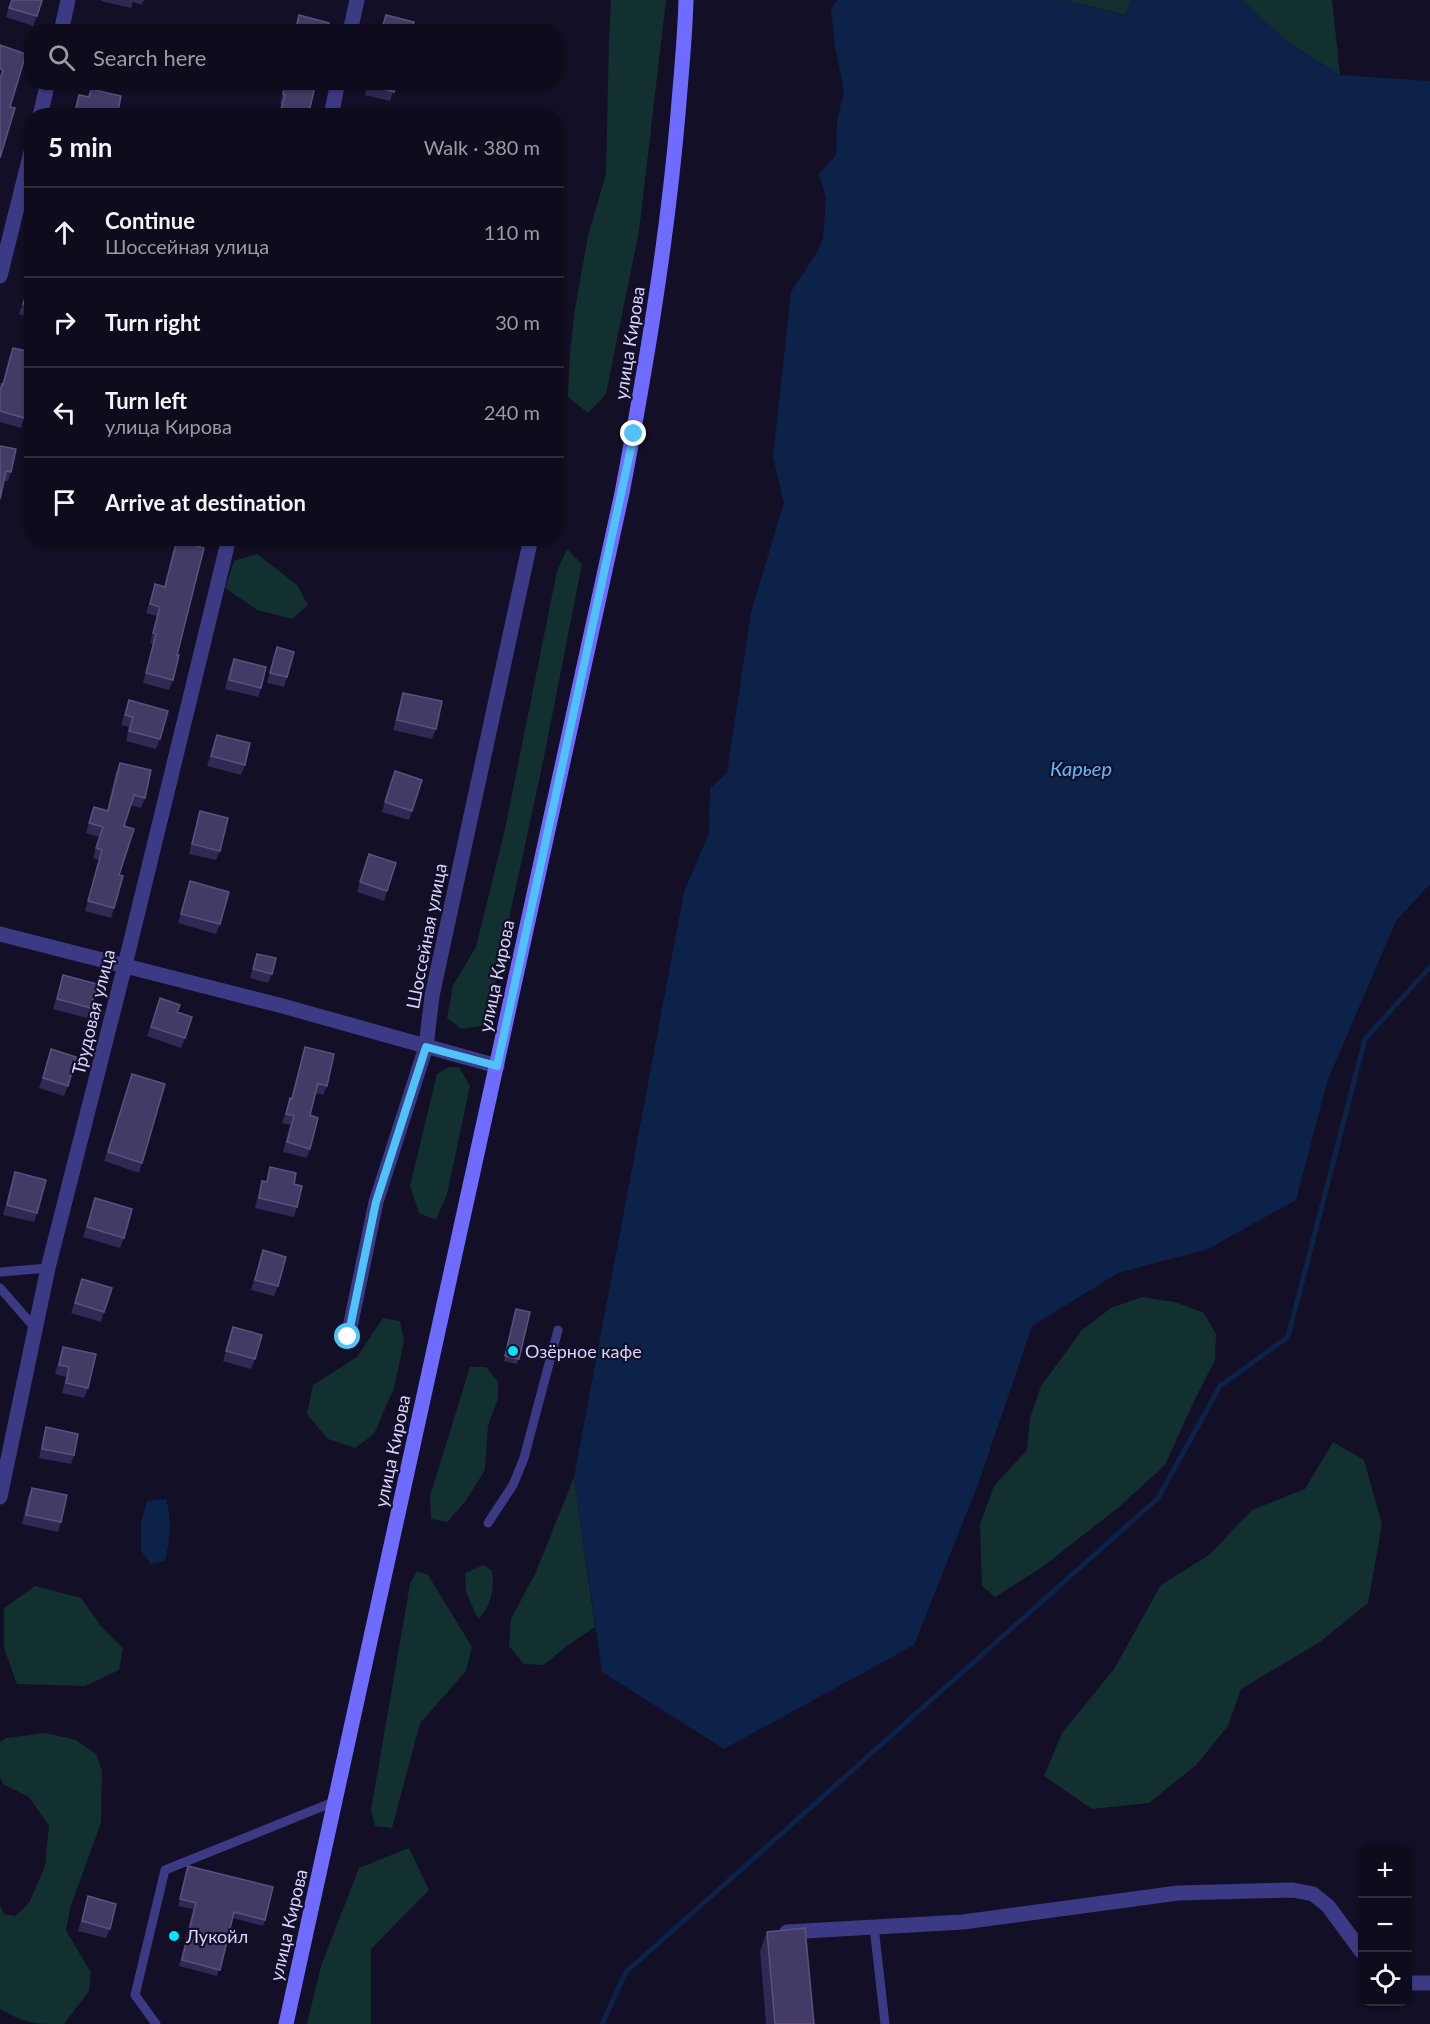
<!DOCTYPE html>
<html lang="en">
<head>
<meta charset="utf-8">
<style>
  body { margin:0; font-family:Lato,sans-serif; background:#1c1929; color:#f1f3f6 }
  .controls { position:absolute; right:18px; bottom:18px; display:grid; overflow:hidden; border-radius:12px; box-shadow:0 2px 4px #0004 }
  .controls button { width:54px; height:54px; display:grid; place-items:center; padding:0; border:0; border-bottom:2px solid #2e2b3b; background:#0e0b1c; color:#f1f3f6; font:30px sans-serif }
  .stop { position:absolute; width:18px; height:18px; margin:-14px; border:4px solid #4fc3f7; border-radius:50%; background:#fff }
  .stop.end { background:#4fc3f7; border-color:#fff; box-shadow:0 2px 6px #0008 }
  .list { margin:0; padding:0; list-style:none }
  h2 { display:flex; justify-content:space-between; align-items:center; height:78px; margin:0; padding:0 24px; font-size:26px }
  h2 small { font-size:20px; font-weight:400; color:#9b9ba3 }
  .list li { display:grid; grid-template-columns:39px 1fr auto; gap:18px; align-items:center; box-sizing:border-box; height:90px; padding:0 24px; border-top:2px solid #2e2b3b }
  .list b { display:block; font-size:22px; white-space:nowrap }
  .list p { margin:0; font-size:20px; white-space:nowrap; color:#9b9ba3 }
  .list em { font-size:20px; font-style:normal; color:#9b9ba3 }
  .icon { flex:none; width:33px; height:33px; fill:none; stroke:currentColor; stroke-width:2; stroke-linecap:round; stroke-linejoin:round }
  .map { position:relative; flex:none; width:1430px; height:2024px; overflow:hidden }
  .search { position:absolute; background:#0e0b1c; box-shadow:0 2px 4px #0004; left:24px; top:24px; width:540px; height:66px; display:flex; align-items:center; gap:15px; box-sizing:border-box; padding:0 21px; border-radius:24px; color:#9b9ba3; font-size:22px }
  .panel { position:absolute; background:#0e0b1c; box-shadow:0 2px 4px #0004; left:24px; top:108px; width:540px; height:438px; border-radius:24px }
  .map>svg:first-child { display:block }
  .green { fill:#12302f }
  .water { fill:#0c2248 }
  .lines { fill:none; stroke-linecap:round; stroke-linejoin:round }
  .stream { stroke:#0c2248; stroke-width:5 }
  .service { stroke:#3d3a85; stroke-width:9 }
  .minor { stroke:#3d3a85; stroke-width:15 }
  .secondary { stroke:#6f6bff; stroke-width:15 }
  .wall { fill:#312854 }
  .building { fill:#433a66; stroke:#5a527e; stroke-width:1.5 }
  .route { stroke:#4fc3f7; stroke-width:8 }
  .poi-dot { fill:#00e5ff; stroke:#130f26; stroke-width:2 }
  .labels { text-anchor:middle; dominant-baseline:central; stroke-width:4.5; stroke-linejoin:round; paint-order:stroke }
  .street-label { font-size:18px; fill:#d9d4ff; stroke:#130f26 }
  .poi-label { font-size:18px; fill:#d9d4ff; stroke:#130f26; text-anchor:start }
  .water-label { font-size:20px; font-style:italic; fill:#62b6ff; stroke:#130f26 }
</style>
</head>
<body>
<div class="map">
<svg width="1430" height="2024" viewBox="0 0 1430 2024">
  <rect width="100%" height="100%" fill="#130f26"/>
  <path class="green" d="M611,0H666L639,231L606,394L588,413L568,397L570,352L575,309L588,236L606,174L609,36Z
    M1064,0H1131L1126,15Z
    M1242,0H1332L1340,75L1285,40Z
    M567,549L582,564L543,762L486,1025L461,1029L447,1018L453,985L476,947L505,829L557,571Z
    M257,554L297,585L308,605L292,619L257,610L225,588L234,561Z
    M449,1067H459L470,1086L447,1194L436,1220L419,1213L410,1186L437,1074Z
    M1142,1297L1175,1302L1204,1313L1216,1334L1215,1360L1195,1399L1165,1465L1119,1507L1041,1568L995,1597L982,1586L980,1524L994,1486L1027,1450L1030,1418L1041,1386L1082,1330L1111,1308Z
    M383,1318L400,1321L404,1341L394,1388L374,1434L355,1448L328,1439L307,1414L313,1385L357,1357Z
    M470,1367H486L498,1382V1399L488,1425L485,1470L465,1502L447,1522L431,1519L430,1496Z
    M1333,1442L1364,1460L1382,1524L1368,1603L1320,1642L1241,1689L1228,1726L1196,1765L1149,1803L1092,1809L1044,1776L1062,1733L1114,1669L1161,1585L1209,1555L1252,1510L1305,1489Z
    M574,1477L595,1627L568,1645L544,1665L524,1664L509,1646L511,1619L536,1572Z
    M484,1565L492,1571C494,1589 492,1606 478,1619L466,1592L465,1573Z
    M417,1571L428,1575L472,1647L466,1671L420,1723L392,1828L375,1826L371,1810L410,1584Z
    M35,1586L81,1598L100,1625L123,1648L119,1670L85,1686L17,1684L4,1648V1608Z
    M46,1733L76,1740L96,1754L102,1771L101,1823L71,1905L66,1930L91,1973L89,1991L64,2024C33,2024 27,2024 0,2009V1905L4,1914L15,1916L29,1903L45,1866L49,1826L29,1797L3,1784L0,1777V1742L6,1738Z
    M409,1848L429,1890L371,1949V2024H307L321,1966L359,1868Z"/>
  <path class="water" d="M837,0H1064L1125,15L1131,0H1242L1285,40L1340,75L1430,81V884L1396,921L1327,1082L1296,1200L1208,1249L1118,1273L1032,1326L979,1482L914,1645L724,1749L602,1672L574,1477L684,892L709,833L710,788L727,773L751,612L784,503L773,457L791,292L816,254L823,238L826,198L819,174L836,155L837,120L844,92L835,46L831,9Z
    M166,1499C172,1521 170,1540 165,1561L151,1564L141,1551V1523L147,1501Z"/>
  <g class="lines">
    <path class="stream" d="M602,2024L626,1972L1158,1498L1220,1386L1288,1337L1365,1039L1430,967"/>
    <path class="service" d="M0,1272L48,1268
      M0,1288L35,1328
      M488,1523L513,1485L524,1458L558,1330
      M874,1927L885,2024
      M156,2024L135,1995L165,1870L336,1801"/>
    <path class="minor" d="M61,32L68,0
      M350,32L357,0
      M40,116L48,82
      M331,116L338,82
      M0,276L32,148
      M0,934L279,1005L497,1066
      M348,1337L376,1202L426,1047L432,996L531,538
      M0,1497L48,1268L125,965L229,538
      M787,1932L963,1922L1178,1893L1293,1890L1313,1894L1328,1906L1362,1952
      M1408,1983H1430"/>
    <path class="secondary" d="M286,2024L622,493C646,367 667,242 678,114C681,76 685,38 686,0"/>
  </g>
  <path class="wall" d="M11,0L42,1L33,26L6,17Z
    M101,0H144L142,5L133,2L131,8L101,1Z
    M285,82H316L308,116H279L282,104H280Z
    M368,82H396L390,101L365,95Z
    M91,89L117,116H73L79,95L88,97Z
    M32,275V318L19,314Z
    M13,348L24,418L21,428L0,422V389L2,385L9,358Z
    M0,446L11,472L8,481H4Z
    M177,541V655L173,680L169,690L143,683L153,644L150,643L157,616L146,613L155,584L164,587L173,550Z
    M277,647L287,677L284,687L267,683Z
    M234,659L261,688L258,697L225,689L230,668Z
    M403,693L436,729L432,739L393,730L400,702Z
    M129,700L160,739L156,749L126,741L129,727L121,725Z
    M217,735L245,765L241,775L207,766Z
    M120,763L145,798L141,808L130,805L124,826L119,875L114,908L111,918L85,911L99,860L93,858L99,837L86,833L94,807L107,810L116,772Z
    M391,781L412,811L409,820L382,812Z
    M200,811L220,851L216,860L189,854L197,821Z
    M369,854L387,891L384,901L357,892Z
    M190,881L220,924L216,934L178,923Z
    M257,954L272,974L268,983L250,978Z
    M63,975L91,1008L87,1018L53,1009Z
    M160,998L177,1012L185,1038L181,1048L147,1036Z
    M305,1047L327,1086L323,1095L316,1093L310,1115V1149L307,1158L283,1152L290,1125L282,1123L287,1108L290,1098H291L302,1057Z
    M51,1049L68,1086L64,1096L39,1088Z
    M132,1074L142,1163L139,1173L104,1161Z
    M270,1167L297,1207L294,1217L255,1208L259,1191L262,1181L266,1182Z
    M15,1172L37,1213L34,1222L3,1215L12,1181Z
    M95,1198L124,1238L120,1248L83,1237Z
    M263,1250L278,1286L274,1296L251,1290Z
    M82,1279L104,1312L101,1322L71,1313Z
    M516,1309L519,1359L517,1364L504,1361Z
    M233,1327L255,1359L251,1369L223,1361Z
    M63,1347L88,1388L84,1398L62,1393L66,1377L55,1374L60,1356Z
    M46,1427L74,1455L71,1464L39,1458L43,1437Z
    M32,1488L61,1522L58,1532L22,1524L28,1497Z
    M188,1866L265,1920L263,1926L233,1918L217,1976L179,1966L193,1909L178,1906Z
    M88,1896L110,1929L106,1938L78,1931Z
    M767,1932L814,2024H766L760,1951Z"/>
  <path class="building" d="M12,0H39L42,1L37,16L9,8Z
    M299,15L329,23L326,32H295Z
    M386,15L414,22L411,32H381Z
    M0,45L26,54L10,107L15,108L0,158V79L3,70L0,69Z
    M286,82H316L308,116H279L285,95L283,94Z
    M369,82H396L394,92L368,85Z
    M91,89L121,96L117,116H74L79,95L89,97Z
    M32,277V307L23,304Z
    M13,348L32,352V390L24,418L0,411V391L2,384L3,385Z
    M0,446L16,449L11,472L6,471L0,499Z
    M177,541L204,548L177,655H179L173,680L146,673L156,634L153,633L160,607L150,604L155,584L165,587Z
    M277,647L294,652L287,677L270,673Z
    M234,659L266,667L261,688L229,680Z
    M403,693L442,701L436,729L397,720Z
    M129,700L168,711L160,739L129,731L133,717L125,715Z
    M217,735L250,743L245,765L211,756Z
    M120,763L151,770L145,798L134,795L124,826L134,829L119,875L123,876L114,908L88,901L102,850L96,848L103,827L89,823L94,807L108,811Z
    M395,771L422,780L412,811L385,802Z
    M200,811L228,818L220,851L192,844Z
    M369,854L396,863L387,891L360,882Z
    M190,881L229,892L220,924L181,914Z
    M257,954L276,958L272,974L253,969Z
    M63,975L97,984L91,1008L57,999Z
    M160,998L180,1005L177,1012L192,1017L185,1038L151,1027Z
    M305,1047L334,1054L327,1086L318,1083L310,1115L318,1118L310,1149L287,1142L294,1116L286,1114L290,1098L292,1099Z
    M51,1049L76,1057L68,1086L43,1078Z
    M132,1074L165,1084L142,1163L108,1152Z
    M270,1167L296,1173L294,1184L302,1186L297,1207L259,1198L262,1181L267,1182Z
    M15,1172L46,1180L37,1213L7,1205Z
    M95,1198L132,1209L124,1238L87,1227Z
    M263,1250L286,1257L278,1286L255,1280Z
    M82,1279L112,1288L104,1312L75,1303Z
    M516,1309L530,1312L519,1359L505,1356Z
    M233,1327L262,1335L255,1359L226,1351Z
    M63,1347L96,1354L88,1388L66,1383L69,1367L59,1365Z
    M46,1427L78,1434L74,1455L42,1449Z
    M32,1488L67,1495L61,1522L26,1515Z
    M188,1866L273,1887L265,1920L234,1912L220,1970L182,1960L196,1903L180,1899Z
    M88,1896L116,1904L110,1929L82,1921Z
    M805,1928L814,2024H775L767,1932Z"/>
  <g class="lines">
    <path class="route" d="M348,1337L376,1202L426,1047L497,1066L634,434"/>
  </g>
  <g class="poi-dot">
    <circle cx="513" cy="1351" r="6"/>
    <circle cx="174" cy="1936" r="6"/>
  </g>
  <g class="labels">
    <g class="street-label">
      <text transform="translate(629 343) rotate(-81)">улица Кирова</text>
      <text transform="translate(426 936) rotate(-79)">Шоссейная улица</text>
      <text transform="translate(496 976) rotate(-78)">улица Кирова</text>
      <text transform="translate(93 1012) rotate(-76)">Трудовая улица</text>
      <text transform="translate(392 1451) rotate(-78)">улица Кирова</text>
      <text transform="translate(288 1925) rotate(-77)">улица Кирова</text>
    </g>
    <g class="poi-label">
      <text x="525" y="1351">Озёрное кафе</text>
      <text x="186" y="1936">Лукойл</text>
    </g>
    <g class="water-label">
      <text x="1081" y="768">Карьер</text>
    </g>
  </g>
</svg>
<div class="controls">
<button>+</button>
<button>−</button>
<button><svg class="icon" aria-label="locate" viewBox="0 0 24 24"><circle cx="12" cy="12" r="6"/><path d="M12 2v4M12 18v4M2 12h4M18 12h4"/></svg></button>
</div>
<div class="stop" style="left:348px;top:1337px"></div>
<div class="stop end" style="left:634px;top:434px"></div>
<div class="search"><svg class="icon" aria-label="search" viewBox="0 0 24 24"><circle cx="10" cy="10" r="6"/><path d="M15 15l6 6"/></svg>Search here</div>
<section class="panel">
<h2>5 min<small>Walk · 380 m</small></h2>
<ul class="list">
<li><svg class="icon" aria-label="ahead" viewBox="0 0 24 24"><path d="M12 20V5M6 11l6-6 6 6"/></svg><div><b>Continue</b><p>Шоссейная улица</p></div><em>110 m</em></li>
<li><svg class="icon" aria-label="right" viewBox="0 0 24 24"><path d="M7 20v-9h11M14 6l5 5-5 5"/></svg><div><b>Turn right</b></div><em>30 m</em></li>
<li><svg class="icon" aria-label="left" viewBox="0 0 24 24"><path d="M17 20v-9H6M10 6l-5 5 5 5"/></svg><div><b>Turn left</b><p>улица Кирова</p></div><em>240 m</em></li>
<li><svg class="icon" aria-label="arrive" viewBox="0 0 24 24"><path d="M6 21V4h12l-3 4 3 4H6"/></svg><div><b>Arrive at destination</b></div></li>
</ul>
</section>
</div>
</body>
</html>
